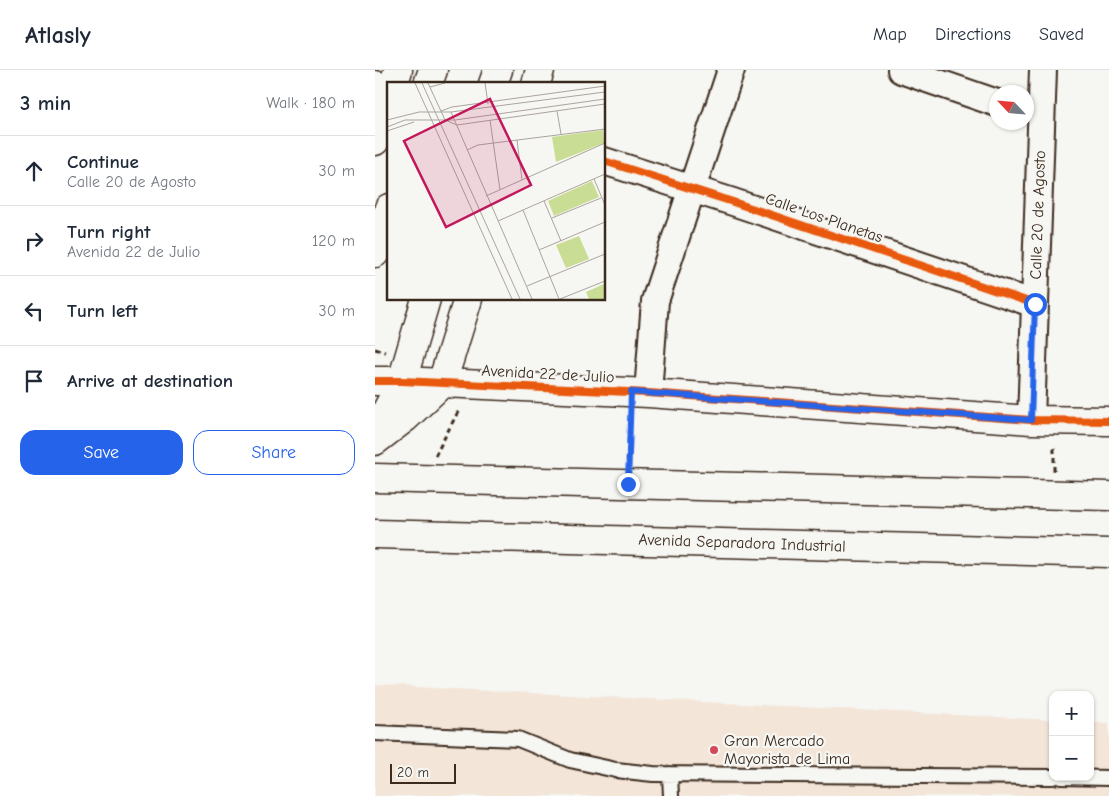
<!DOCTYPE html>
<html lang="en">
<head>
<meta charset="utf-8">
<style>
  body { margin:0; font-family:"Comic Neue",sans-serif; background:#f2f2f3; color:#1f2937 }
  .controls { position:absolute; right:15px; bottom:15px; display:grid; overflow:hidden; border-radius:10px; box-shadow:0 1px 4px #0004 }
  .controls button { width:45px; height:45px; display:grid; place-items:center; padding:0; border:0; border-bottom:1px solid #e0e1e3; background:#fff; color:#1f2937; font:25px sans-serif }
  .compass { position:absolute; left:614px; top:15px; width:45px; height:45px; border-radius:50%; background:#fff; box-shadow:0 1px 4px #0004; rotate:296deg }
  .scale { position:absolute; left:15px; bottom:12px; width:66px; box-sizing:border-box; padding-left:5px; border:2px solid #3b2a1e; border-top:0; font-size:14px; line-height:18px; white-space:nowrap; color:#3b2a1e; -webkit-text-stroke:4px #f6f6f2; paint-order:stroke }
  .stop { position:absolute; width:15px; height:15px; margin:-11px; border:4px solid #2563eb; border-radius:50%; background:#fff }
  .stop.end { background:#2563eb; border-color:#fff; box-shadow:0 1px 5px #0008 }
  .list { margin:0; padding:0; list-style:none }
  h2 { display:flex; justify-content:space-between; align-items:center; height:65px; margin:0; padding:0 20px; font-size:21px }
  h2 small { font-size:16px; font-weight:400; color:#747a83 }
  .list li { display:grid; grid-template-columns:32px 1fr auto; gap:15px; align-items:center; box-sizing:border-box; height:70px; padding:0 20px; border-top:1px solid #e0e1e3 }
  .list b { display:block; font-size:19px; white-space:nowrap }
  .list p { margin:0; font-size:16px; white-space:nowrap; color:#747a83 }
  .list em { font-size:16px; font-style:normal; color:#747a83 }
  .actions { display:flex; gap:10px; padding:15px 20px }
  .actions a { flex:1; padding:11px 0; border:1px solid #2563eb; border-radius:15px; text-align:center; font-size:18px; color:#2563eb }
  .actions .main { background:#2563eb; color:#fff }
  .icon { flex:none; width:28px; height:28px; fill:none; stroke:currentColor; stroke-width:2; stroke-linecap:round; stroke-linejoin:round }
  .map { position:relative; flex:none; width:734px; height:726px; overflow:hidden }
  header { display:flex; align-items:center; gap:30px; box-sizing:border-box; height:70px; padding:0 25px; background:#fff; border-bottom:1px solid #e0e1e3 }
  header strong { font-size:24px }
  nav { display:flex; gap:28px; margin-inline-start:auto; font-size:18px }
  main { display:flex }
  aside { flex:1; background:#fff }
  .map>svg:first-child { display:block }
  .built { fill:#f3e5d8 }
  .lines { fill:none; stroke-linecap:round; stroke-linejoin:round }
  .lane-casing { stroke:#3b2a1e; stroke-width:18 }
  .street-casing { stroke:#3b2a1e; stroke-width:30 }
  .secondary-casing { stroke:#3b2a1e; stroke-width:31 }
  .primary-casing { stroke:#3b2a1e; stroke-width:31 }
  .path { stroke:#3b2a1e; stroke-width:3; stroke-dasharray:5 4; stroke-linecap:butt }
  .lane { stroke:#f6f6f2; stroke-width:14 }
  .street { stroke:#f6f6f2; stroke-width:26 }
  .secondary { stroke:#f6f6f2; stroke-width:28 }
  .primary { stroke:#f6f6f2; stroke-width:28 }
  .cycleway-casing { stroke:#f6f6f2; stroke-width:11 }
  .cycleway { stroke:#e8590c; stroke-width:8 }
  .route { stroke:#2563eb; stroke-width:6 }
  .poi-dot { fill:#d1495b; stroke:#f6f6f2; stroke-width:2 }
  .labels { text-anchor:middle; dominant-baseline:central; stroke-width:4.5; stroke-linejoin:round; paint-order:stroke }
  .street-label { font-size:16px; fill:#3b2a1e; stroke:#f6f6f2 }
  .poi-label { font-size:16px; fill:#3b2a1e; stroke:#f6f6f2; text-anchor:start }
  .inset-road { fill:none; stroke:#aba49d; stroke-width:1 }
  .view { fill:#c2185b; fill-opacity:0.15; stroke:#c2185b; stroke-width:2.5 }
  .inset-edge { fill:none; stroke:#3b2a1e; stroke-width:2.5 }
</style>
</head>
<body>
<header>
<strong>Atlasly</strong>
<nav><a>Map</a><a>Directions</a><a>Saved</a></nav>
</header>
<main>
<aside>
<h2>3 min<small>Walk · 180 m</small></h2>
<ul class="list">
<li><svg class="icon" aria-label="ahead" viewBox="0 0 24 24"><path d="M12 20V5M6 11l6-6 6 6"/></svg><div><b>Continue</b><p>Calle 20 de Agosto</p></div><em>30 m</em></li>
<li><svg class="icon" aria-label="right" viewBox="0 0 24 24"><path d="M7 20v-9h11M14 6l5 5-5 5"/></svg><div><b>Turn right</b><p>Avenida 22 de Julio</p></div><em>120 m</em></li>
<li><svg class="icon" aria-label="left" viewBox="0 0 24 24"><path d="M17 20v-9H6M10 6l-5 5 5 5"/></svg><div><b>Turn left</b></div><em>30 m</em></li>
<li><svg class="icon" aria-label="arrive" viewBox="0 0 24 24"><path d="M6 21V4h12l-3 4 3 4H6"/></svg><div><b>Arrive at destination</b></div></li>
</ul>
<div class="actions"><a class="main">Save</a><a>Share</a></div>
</aside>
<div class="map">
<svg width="734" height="726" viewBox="0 0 734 726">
  <rect width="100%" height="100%" fill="#f6f6f2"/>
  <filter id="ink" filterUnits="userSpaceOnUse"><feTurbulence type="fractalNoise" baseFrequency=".02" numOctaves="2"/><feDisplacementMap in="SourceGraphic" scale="10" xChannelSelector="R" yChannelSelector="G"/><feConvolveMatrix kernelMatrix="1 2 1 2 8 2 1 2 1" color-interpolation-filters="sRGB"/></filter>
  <g filter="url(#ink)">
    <path class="built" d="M0,615L678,650V707H715V652L734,653V726H0Z"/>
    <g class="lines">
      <g class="lane-casing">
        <path id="lane" d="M0,663L143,669L195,690L241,700L278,704L678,707
          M295,704L296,726
          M686,707L734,708"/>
      </g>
      <g class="street-casing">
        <path id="street" d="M526,0L622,33
          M0,14L14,18
          M229,91L358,132L660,234
          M273,323L280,231L356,0
          M656,350L668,0"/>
      </g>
      <g class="secondary-casing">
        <path id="secondary" d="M19,14L23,0
          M161,14L165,0
          M0,71L14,30
          M0,311H27L273,323L656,350L734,351
          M0,371L30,348L67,313L93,229"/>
      </g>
      <g class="primary-casing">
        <path id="primary" d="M53,14L58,0
          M118,14L123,0
          M0,183L14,138
          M0,363L27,311L51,229
          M0,408L734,426
          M0,464L734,483"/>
      </g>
      <path class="path" d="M0,279L10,282
        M60,386L85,338
        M253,391L255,345
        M679,401V375"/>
      <use href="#lane" class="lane"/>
      <use href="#street" class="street"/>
      <use href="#secondary" class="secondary"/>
      <use href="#primary" class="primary"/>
      <g class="cycleway-casing">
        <path id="cycleway" d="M229,91L358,132L660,234
          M0,311H27L273,323L656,350L734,351"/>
      </g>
      <use href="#cycleway" class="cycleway"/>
    </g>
  </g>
  <g class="lines" filter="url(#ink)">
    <path class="route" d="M253,414L256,322L656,350L660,234"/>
  </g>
  <circle class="poi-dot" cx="339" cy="680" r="5"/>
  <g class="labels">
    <g class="street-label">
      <text transform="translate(663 145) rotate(-88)">Calle 20 de Agosto</text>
      <text transform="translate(449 148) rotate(19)">Calle Los Planetas</text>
      <text transform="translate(173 304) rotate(3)">Avenida 22 de Julio</text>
      <text transform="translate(367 473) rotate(2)">Avenida Separadora Industrial</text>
    </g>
    <g class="poi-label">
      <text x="349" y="671">Gran Mercado<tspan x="349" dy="18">Mayorista de Lima</tspan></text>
    </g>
  </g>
  <g transform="translate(12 12)">
    <rect width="218" height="218" fill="#f6f6f2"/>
    <path d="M216,48L217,61L169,80L165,55ZM205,99L212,115L167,134L161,119ZM192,154L202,177L179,186L169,163ZM217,202V217H202L199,210Z" fill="#c9de94"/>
    <path class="inset-road" d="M28,1L125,217M35,1L133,217M41,1L58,38L70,43L218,22M98,1L101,22M43,5L58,1M54,29L65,25L218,4M170,29L174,52M64,30L145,217M0,38L32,30H64L218,10M103,38L113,108M0,45L18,38H68L218,17M0,49L27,40M130,58L135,98M80,68L91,63L218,47M207,97L218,123M99,114L218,61M157,119L174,159M136,128L172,217M165,136L214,116M111,139L218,92M152,168L218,140M140,204L218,172M173,217L218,199"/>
    <path class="view" d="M103,17L144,103L59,145L17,59Z"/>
    <rect width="218" height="218" class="inset-edge"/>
  </g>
</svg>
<div class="controls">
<button>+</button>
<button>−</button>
</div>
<svg class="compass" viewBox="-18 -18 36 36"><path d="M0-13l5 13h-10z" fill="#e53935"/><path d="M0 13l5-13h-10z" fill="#747a83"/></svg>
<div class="scale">20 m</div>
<div class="stop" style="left:660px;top:234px"></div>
<div class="stop end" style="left:253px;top:414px"></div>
</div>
</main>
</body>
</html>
